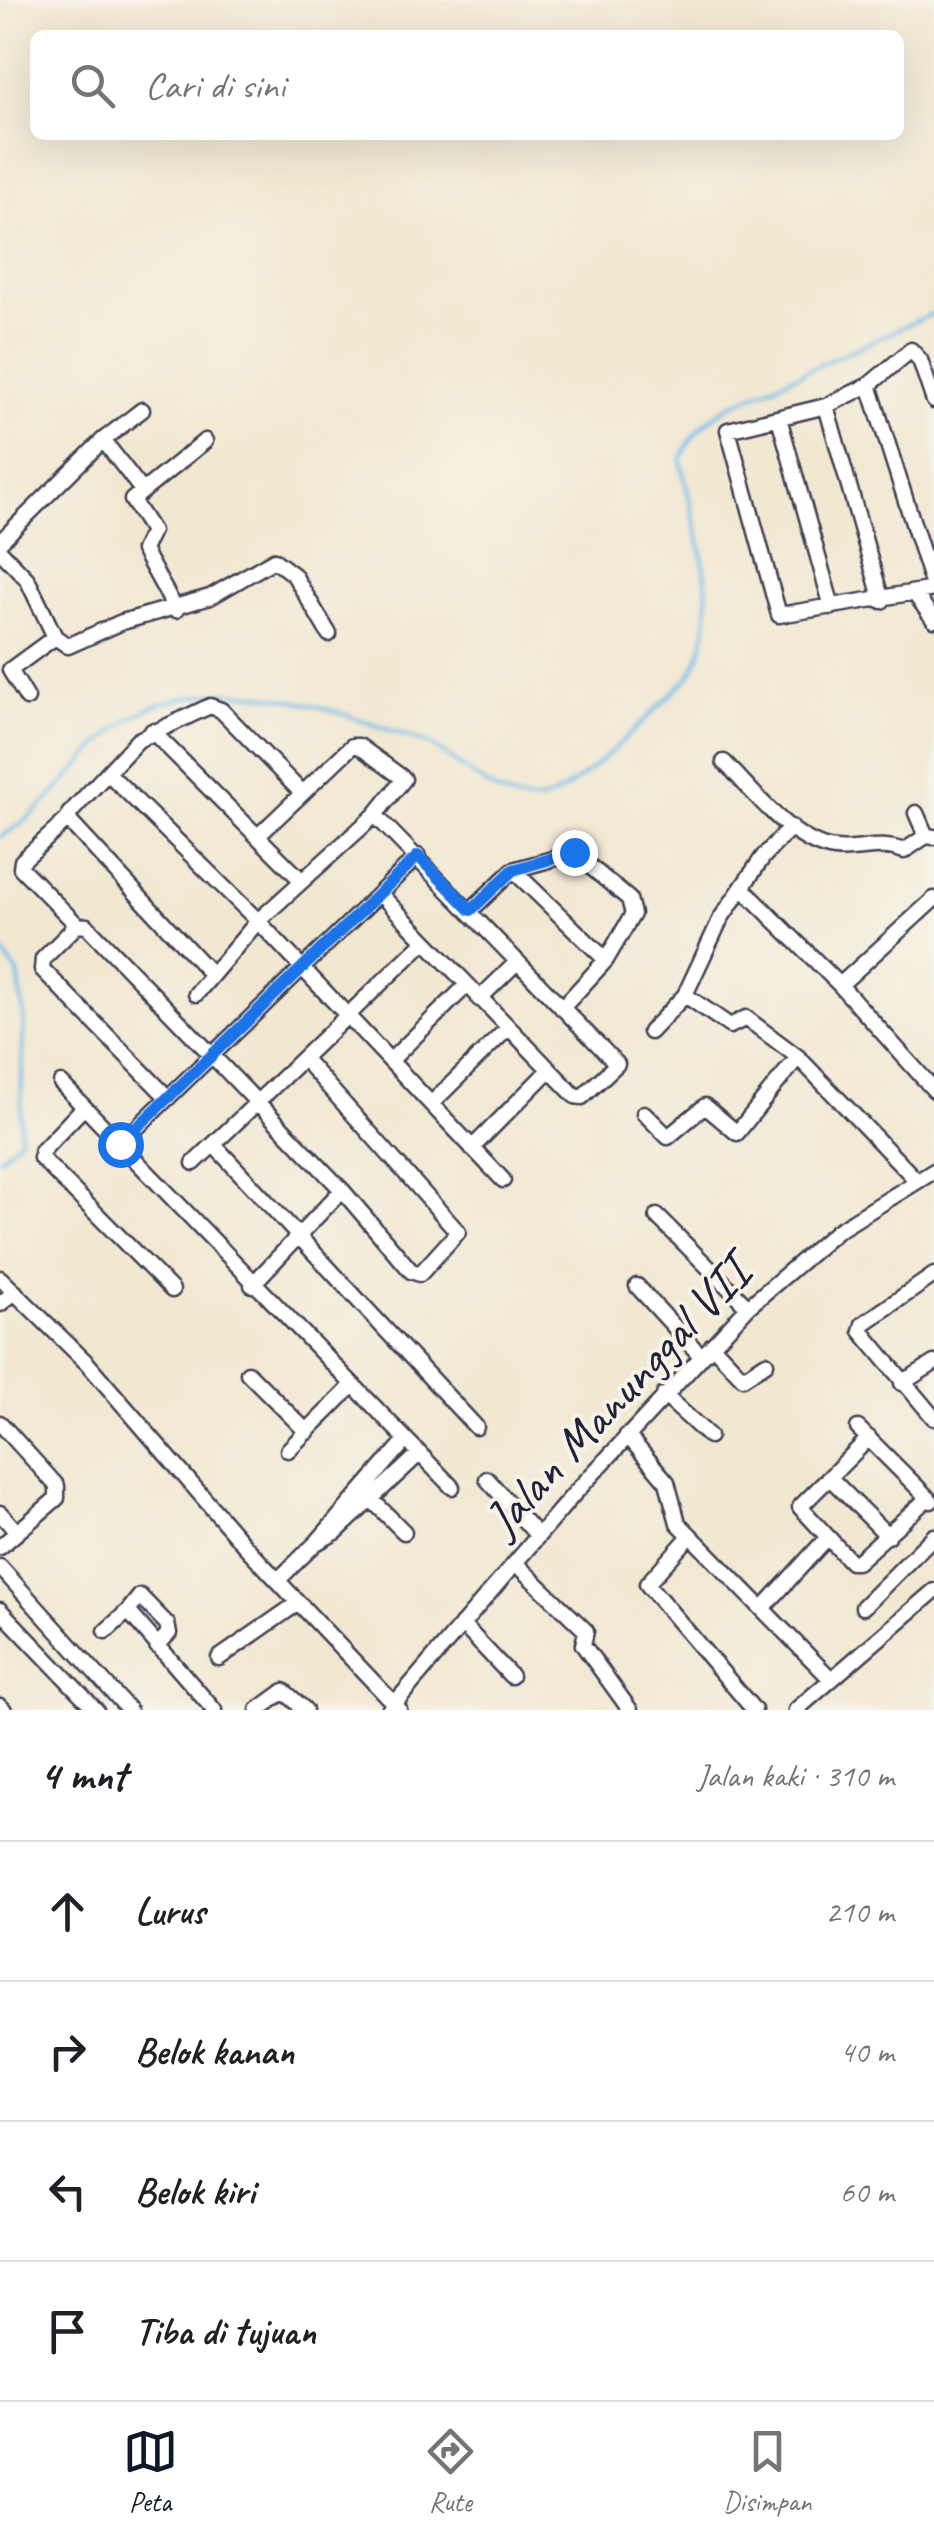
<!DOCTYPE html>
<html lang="id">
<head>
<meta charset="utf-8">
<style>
  body { margin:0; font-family:Caveat,sans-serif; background:#f2f2f2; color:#202124 }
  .stop { position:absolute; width:30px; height:30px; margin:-22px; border:8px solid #1a73e8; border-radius:50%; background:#fff }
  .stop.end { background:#1a73e8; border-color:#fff; box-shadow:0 2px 10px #0008 }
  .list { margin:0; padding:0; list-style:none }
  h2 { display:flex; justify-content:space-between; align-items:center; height:130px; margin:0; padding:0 40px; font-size:42px }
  h2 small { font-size:32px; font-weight:400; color:#757577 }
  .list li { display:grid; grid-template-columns:65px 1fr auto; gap:30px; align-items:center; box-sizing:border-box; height:140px; padding:0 40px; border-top:2px solid #e0e0e0 }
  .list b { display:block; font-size:38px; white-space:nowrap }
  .list em { font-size:32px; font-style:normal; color:#757577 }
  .icon { flex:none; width:55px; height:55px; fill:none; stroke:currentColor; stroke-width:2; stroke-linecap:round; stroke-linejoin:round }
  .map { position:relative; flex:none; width:934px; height:1710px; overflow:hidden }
  .search { position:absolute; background:#fff; box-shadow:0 10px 40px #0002; left:30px; right:30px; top:30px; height:110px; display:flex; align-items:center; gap:25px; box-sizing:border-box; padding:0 35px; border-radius:15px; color:#757577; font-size:38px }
  .sheet { height:690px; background:#fff }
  nav { display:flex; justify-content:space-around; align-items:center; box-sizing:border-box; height:140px; border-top:2px solid #e0e0e0; background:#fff; font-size:28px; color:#757577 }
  nav a { display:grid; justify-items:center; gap:5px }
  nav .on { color:#111827 }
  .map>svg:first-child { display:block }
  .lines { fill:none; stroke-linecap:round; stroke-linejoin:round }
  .stream { stroke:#6fbbe8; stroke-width:4 }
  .minor-casing { stroke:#414052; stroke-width:19 }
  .minor { stroke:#fff; stroke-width:14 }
  .route { stroke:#1a73e8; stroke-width:12 }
  .labels { text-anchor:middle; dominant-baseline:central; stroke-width:8; stroke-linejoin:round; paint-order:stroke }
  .street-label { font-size:50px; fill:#22223b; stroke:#f7f3e8 }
</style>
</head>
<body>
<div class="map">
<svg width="934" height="1710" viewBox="0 0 934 1710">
  <rect width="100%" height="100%" fill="#f7f3e8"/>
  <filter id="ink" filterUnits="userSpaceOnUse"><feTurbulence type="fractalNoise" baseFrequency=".01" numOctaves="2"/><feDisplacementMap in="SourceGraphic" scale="20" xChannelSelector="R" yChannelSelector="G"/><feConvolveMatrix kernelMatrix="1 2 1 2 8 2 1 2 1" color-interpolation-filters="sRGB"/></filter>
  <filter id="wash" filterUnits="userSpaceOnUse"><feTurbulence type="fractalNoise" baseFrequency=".0048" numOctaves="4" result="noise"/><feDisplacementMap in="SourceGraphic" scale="40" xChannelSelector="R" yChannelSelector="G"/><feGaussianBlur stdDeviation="2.25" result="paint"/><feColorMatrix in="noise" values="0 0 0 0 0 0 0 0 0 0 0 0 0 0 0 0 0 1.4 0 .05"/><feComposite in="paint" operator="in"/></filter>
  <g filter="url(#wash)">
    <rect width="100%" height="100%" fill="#f2e8d2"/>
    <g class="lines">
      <path class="stream" d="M0,837C66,801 92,727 161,704C233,680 307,700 375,725C393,732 415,737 432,746C464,764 497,804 537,801C571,799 659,705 688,678C729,616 694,529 681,461C689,434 706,421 729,406L934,313
        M0,949L18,973L24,1017L20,1139L0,1158"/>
    </g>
  </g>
  <g filter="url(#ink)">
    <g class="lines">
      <g class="minor-casing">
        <path id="minor" d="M869,385L934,589
          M934,401L920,360L911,350L869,385L826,406L728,430L779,615L934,589
          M826,406L882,601
          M779,418L832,607
          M103,440L141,489
          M0,542L103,440L142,410
          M0,551L27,579L55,637L68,646L122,622L210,597L274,560L294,575L329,634
          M915,594L934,620
          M176,610L143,550L152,531L132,500L205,441
          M27,698L10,670L55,637
          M152,731L301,880
          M724,762C753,790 792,844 835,849C859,852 878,841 904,851L926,836L934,837
          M109,774L258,921L503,1180
          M916,813L926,836
          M375,815L617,1064L582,1097L575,1096L380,894
          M68,819L22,861L21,868L77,925
          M513,870L606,960
          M742,888L840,985L934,1090
          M471,910L513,870L574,853L629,899L633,914L606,960L562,1008
          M212,975L70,822L69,814L138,740L210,706L221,710L302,793
          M840,985L934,899
          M196,994L258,921L375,815L404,779L359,746H352L258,836
          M685,995L730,1026L746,1018L798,1057L917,1181
          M479,999L516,963
          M656,1025L650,1032L685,995L721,918L763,857L791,827
          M391,1060L467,985
          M61,1083L452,1487
          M168,1098L42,969L43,959L77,925L87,926L342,1190L411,1271L420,1274L458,1232L304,1059
          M431,1104L508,1028
          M84,1107L42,1151L41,1158L172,1290
          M644,1113L668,1137L705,1106L737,1133L798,1057
          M120,1144L418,856
          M214,1145L476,1427
          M472,1148L549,1070
          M194,1163L425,941
          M657,1216L748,1307
          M934,1275L863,1324L861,1331L934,1418
          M0,1278L87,1363L245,1546L399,1709
          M252,1285L342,1190
          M637,1286L701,1356
          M0,1304L15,1292
          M712,1345L743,1378L766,1363
          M248,1373L307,1432
          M902,1383L934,1363
          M664,1395L709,1436
          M0,1423L57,1486V1498L0,1547
          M858,1428L931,1501
          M627,1435L667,1482L678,1523L831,1679
          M869,1438L800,1507L851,1562H857L928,1498
          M288,1450L352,1386
          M830,1478L888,1536
          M487,1479L538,1536
          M371,1499L404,1532
          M0,1513L16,1531
          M690,1536L647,1584L754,1710
          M318,1542L336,1532L419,1454
          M515,1563L586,1631L583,1645L630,1710
          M0,1567L129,1710
          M279,1579L317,1542L406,1440
          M764,1607L826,1539
          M863,1607L934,1536
          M0,1610L96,1710
          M128,1611L140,1596L167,1624L169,1633L157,1646
          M462,1624L511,1676
          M106,1631L128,1611L214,1710
          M219,1658L298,1603
          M0,1706L4,1710
          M258,1710L284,1691L305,1710
          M389,1710L574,1494L748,1307L837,1231L934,1171
          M796,1710L934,1591"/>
      </g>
      <use href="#minor" class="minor"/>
    </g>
  </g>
  <g class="lines" filter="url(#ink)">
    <path class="route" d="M120,1144L418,856L471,910L513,870L574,852"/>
  </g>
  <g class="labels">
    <g class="street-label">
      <text transform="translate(617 1396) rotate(-47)">Jalan Manunggal VII</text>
    </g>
  </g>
</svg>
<div class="stop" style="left:120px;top:1144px"></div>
<div class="stop end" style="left:574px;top:852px"></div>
<div class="search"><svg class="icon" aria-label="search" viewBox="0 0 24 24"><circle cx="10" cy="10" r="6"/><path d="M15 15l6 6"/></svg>Cari di sini</div>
</div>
<section class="sheet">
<h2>4 mnt<small>Jalan kaki · 310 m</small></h2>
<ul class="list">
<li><svg class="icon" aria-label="ahead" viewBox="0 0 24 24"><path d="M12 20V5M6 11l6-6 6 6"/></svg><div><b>Lurus</b></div><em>210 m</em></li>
<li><svg class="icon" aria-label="right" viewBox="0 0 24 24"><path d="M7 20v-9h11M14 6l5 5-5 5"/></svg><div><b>Belok kanan</b></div><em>40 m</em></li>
<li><svg class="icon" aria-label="left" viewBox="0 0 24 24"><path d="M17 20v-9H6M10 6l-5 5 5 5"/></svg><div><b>Belok kiri</b></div><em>60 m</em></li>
<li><svg class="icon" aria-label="arrive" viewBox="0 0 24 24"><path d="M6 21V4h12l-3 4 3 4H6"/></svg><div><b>Tiba di tujuan</b></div></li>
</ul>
</section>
<nav>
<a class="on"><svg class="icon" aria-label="map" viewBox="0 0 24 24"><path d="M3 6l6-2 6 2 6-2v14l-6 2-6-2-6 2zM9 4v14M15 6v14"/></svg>Peta</a>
<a><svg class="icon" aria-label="directions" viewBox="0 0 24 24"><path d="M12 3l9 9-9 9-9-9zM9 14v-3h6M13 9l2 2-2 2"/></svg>Rute</a>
<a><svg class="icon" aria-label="saved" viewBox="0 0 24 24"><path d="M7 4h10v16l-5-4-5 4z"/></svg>Disimpan</a>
</nav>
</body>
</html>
